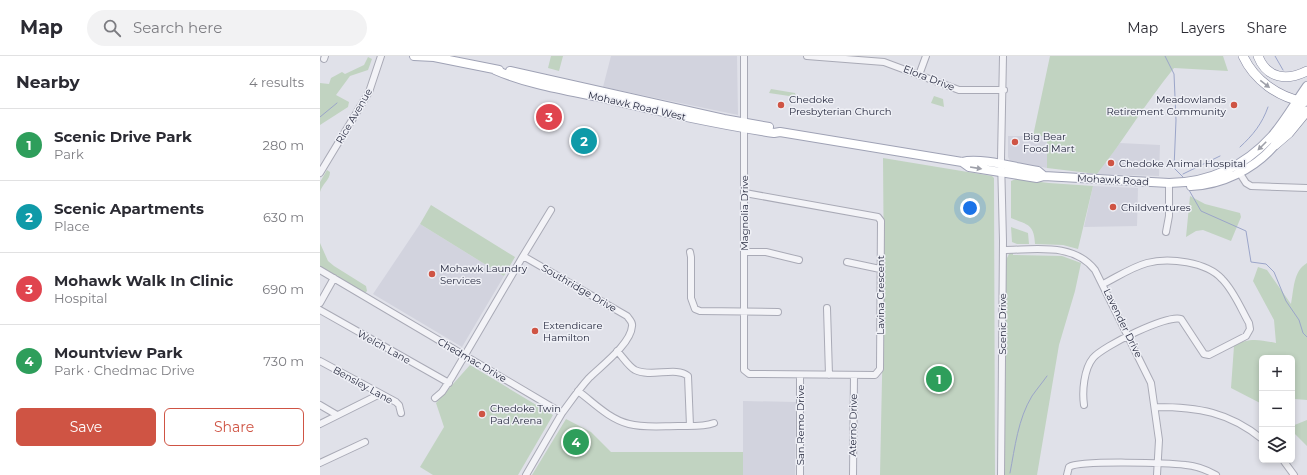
<!DOCTYPE html>
<html lang="en">
<head>
<meta charset="utf-8">
<style>
  body { margin:0; font-family:Montserrat,sans-serif; background:#f2f2f3; color:#2b2b33 }
  .controls { position:absolute; right:12px; bottom:12px; display:grid; overflow:hidden; border-radius:6px; box-shadow:0 2px 6px #0003 }
  .controls button { width:36px; height:36px; display:grid; place-items:center; padding:0; border:0; border-bottom:1px solid #e1e1e2; background:#fff; color:#2b2b33; font:20px sans-serif }
  .you { position:absolute; left:650px; top:152px; width:14px; height:14px; margin:-10px; border:3px solid #fff; border-radius:50%; background:#1a73e8; box-shadow:0 0 0 6px #1a73e833 }
  .badge { display:grid; place-items:center; width:26px; height:26px; border-radius:50%; background:#cf5444; color:#fff; font-size:13px; font-weight:700 }
  .pin { position:absolute; translate:-50% -50%; border:2px solid #fff; box-shadow:0 1px 4px #0006 }
  .list { margin:0; padding:0; list-style:none }
  h2 { display:flex; justify-content:space-between; align-items:center; height:52px; margin:0; padding:0 16px; font-size:17px }
  h2 small { font-size:13px; font-weight:400; color:#7c7c81 }
  .list li { display:grid; grid-template-columns:26px 1fr auto; gap:12px; align-items:center; box-sizing:border-box; height:72px; padding:0 16px; border-top:1px solid #e1e1e2 }
  .list b { display:block; font-size:15px; white-space:nowrap }
  .list p { margin:0; font-size:13px; white-space:nowrap; color:#7c7c81 }
  .list em { font-size:13px; font-style:normal; color:#7c7c81 }
  .actions { display:flex; gap:8px; padding:12px 16px }
  .actions a { flex:1; padding:9px 0; border:1px solid #cf5444; border-radius:6px; text-align:center; font-size:14px; color:#cf5444 }
  .actions .main { background:#cf5444; color:#fff }
  .icon { flex:none; width:22px; height:22px; fill:none; stroke:currentColor; stroke-width:2; stroke-linecap:round; stroke-linejoin:round }
  .map { position:relative; flex:none; width:987px; height:419px; overflow:hidden }
  header { display:flex; align-items:center; gap:24px; box-sizing:border-box; height:56px; padding:0 20px; background:#fff; border-bottom:1px solid #e1e1e2 }
  header strong { font-size:19px }
  nav { display:flex; gap:22px; margin-inline-start:auto; font-size:14px }
  .search { width:280px; height:36px; background:#f2f2f3; display:flex; align-items:center; gap:10px; box-sizing:border-box; padding:0 14px; border-radius:22px; color:#7c7c81; font-size:15px }
  main { display:flex }
  aside { flex:1; background:#fff }
  .map>svg:first-child { display:block }
  .built { fill:#d2d3de }
  .green { fill:#c1d3c1 }
  .lines { fill:none; stroke-linecap:round; stroke-linejoin:round }
  .stream { stroke:#9ba5c9; stroke-width:1 }
  .minor-casing { stroke:#a9aab6; stroke-width:8 }
  .major-casing { stroke:#9fa2b5; stroke-width:10 }
  .highway-casing { stroke:#878aa0; stroke-width:10 }
  .minor { stroke:#f3f3f7; stroke-width:6 }
  .major { stroke:#fff; stroke-width:8 }
  .highway { stroke:#fff; stroke-width:9 }
  .oneway { fill:#9ea0a9 }
  .poi-dot { fill:#cf5444; stroke:#eff0f6; stroke-width:1.5 }
  .labels { text-anchor:middle; dominant-baseline:central; stroke-width:3; stroke-linejoin:round; paint-order:stroke }
  .street-label { font-size:10px; fill:#282b40; stroke:#eff0f6 }
  .poi-label { font-size:10px; fill:#282b40; stroke:#eff0f6; text-anchor:start }
</style>
</head>
<body>
<header>
<strong>Map</strong>
<div class="search"><svg class="icon" aria-label="search" viewBox="0 0 24 24"><circle cx="10" cy="10" r="6"/><path d="M15 15l6 6"/></svg>Search here</div>
<nav><a>Map</a><a>Layers</a><a>Share</a></nav>
</header>
<main>
<aside>
<h2>Nearby<small>4 results</small></h2>
<ul class="list">
<li><span class="badge" style="background:#2e9e5b">1</span><div><b>Scenic Drive Park</b><p>Park</p></div><em>280 m</em></li>
<li><span class="badge" style="background:#0f9aa8">2</span><div><b>Scenic Apartments</b><p>Place</p></div><em>630 m</em></li>
<li><span class="badge" style="background:#e0444e">3</span><div><b>Mohawk Walk In Clinic</b><p>Hospital</p></div><em>690 m</em></li>
<li><span class="badge" style="background:#2e9e5b">4</span><div><b>Mountview Park</b><p>Park · Chedmac Drive</p></div><em>730 m</em></li>
</ul>
<div class="actions"><a class="main">Save</a><a>Share</a></div>
</aside>
<div class="map">
<svg width="987" height="419" viewBox="0 0 987 419">
  <rect width="100%" height="100%" fill="#e0e1e9"/>
  <path class="built" d="M291,0H417L418,59L283,31Z
    M688,80H727V112L690,105L688,101Z
    M800,87L840,89L839,120L777,118Z
    M773,130L818,132L817,170L764,171Z
    M100,168L184,220L142,291L53,238Z
    M423,345L476,346L475,419H423Z"/>
  <path class="green" d="M231,0H243L239,15L228,12Z
    M730,0H903L908,15L854,12C826,46 804,84 777,118L727,112V80H713Z
    M48,1L52,3L48,14L30,20L16,39L29,46L28,51L0,69V27L9,28L11,22L22,16L25,18L44,9Z
    M451,33L475,37L476,41L449,37Z
    M614,40L623,43L624,51L611,47Z
    M563,102L672,120L674,122L675,419H560L564,226Z
    M7,114L10,116C10,124 2,128 0,136V126Z
    M696,123L729,127L773,130L758,193L743,189L715,188C714,168 708,169 691,162V125Z
    M870,140L885,148L920,157L921,161L911,185L883,174L876,175L866,181Z
    M111,149L195,201L184,220L100,168Z
    M691,171L708,177L709,188H697L692,186Z
    M0,187L8,205L14,210L46,230L47,235L45,237L0,210Z
    M693,197V199L742,200L761,207L755,235L739,289L717,419H684L686,204L689,198Z
    M987,207V344L975,343L972,337V302H942V348L911,332L914,290C929,281 940,284 956,287L954,264L933,225L938,211L947,214L971,248C974,234 973,215 987,207Z
    M150,309L233,359L198,419H113L100,411L124,371L116,347Z
    M246,363L271,376L291,396H423V419H212Z
    M987,364V390L972,375V370Z"/>
  <g class="lines">
    <path class="stream" d="M845,0L854,18L856,64L854,112L863,121
      M955,0L963,14
      M0,61L17,47
      M920,91C933,79 942,68 948,51
      M863,118L900,100
      M869,134L881,155L926,175L931,206L946,208L954,216L966,245L979,264L983,277L987,281
      M690,417C695,391 698,363 712,340C717,333 722,327 727,320"/>
    <g class="minor-casing">
      <path id="minor" d="M424,0V314L429,318L555,319L560,313L561,165L558,161L425,137
        M487,0L564,6L639,34H684
        M4,3L5,0
        M599,19L606,0
        M917,113L926,127L931,130L987,132
        M0,117L49,36L61,0
        M846,176L849,160V127
        M683,194C715,194 753,186 775,214L831,327L839,384L837,419
        M370,196L371,201V242L375,253L380,255L458,256
        M424,196H446L479,204
        M203,200L231,154
        M527,206L560,213
        M0,214L242,357L206,419
        M0,247L14,222
        M507,252L509,319
        M0,254L129,327
        M297,295C303,301 308,310 315,314C331,322 356,310 368,320L370,370
        M0,305L76,346L79,349L81,357
        M258,335C274,347 289,363 309,368C324,372 342,370 358,370C370,370 383,371 394,367
        M115,342L122,336L132,321L203,200L307,260C309,263 313,266 312,270C311,288 281,310 269,322C259,333 251,345 242,357
        M0,349L17,359
        M764,349C762,335 764,313 773,302C783,290 848,258 861,263L884,298L889,299L926,280L930,273L929,267C921,253 914,235 902,223C887,206 849,201 827,207C812,211 797,221 783,228
        M836,351C878,351 909,356 942,383
        M0,368L60,338
        M963,404L974,419
        M0,407L45,386
        M480,419V319
        M533,419L534,319
        M681,419L683,185L681,103L683,0
        M747,419L749,411C760,404 850,407 866,409C877,410 887,414 896,419"/>
    </g>
    <g class="major-casing">
      <path id="major" d="M94,0L114,1L179,14
        M175,14C207,28 244,34 278,41C336,55 395,68 454,77L460,76L642,106C660,101 698,112 718,115L724,120
        M190,15L404,63L449,71
        M642,106L649,111L717,122L724,120L849,127C889,127 925,110 952,80C965,65 975,47 987,30
        M871,130C902,129 934,113 954,90C967,75 976,57 987,41"/>
    </g>
    <g class="highway-casing">
      <path id="highway" d="M923,0C934,24 958,41 984,46
        M938,0C947,23 967,25 987,15
        M955,89L969,77L987,55"/>
    </g>
    <use href="#minor" class="minor"/>
    <use href="#major" class="major"/>
    <use href="#highway" class="highway"/>
  </g>
  <defs><path id="oneway-solid" d="M-6-.8H1V-3.2L6.5 0L1 3.2V.8H-6Z"/></defs>
  <g class="oneway">
    <use href="#oneway-solid" transform="translate(945 28) rotate(38)"/>
    <use href="#oneway-solid" transform="translate(942 90) rotate(135)"/>
    <use href="#oneway-solid" transform="translate(656 112) rotate(9)"/>
  </g>
  <g class="poi-dot">
    <circle cx="461" cy="49" r="4"/>
    <circle cx="914" cy="49" r="4"/>
    <circle cx="695" cy="86" r="4"/>
    <circle cx="791" cy="107" r="4"/>
    <circle cx="793" cy="151" r="4"/>
    <circle cx="112" cy="218" r="4"/>
    <circle cx="215" cy="275" r="4"/>
    <circle cx="162" cy="358" r="4"/>
  </g>
  <g class="labels">
    <g class="street-label">
      <text transform="translate(609 22) rotate(21)">Elora Drive</text>
      <text transform="translate(317 50) rotate(13)">Mohawk Road West</text>
      <text transform="translate(34 60) rotate(-60)">Rice Avenue</text>
      <text transform="translate(793 124) rotate(3)">Mohawk Road</text>
      <text transform="translate(424 157) rotate(-90)">Magnolia Drive</text>
      <text transform="translate(259 232) rotate(30)">Southridge Drive</text>
      <text transform="translate(560 239) rotate(-90)">Lavina Crescent</text>
      <text transform="translate(803 267) rotate(64)">Lavender Drive</text>
      <text transform="translate(682 268) rotate(-90)">Scenic Drive</text>
      <text transform="translate(64 291) rotate(29)">Welch Lane</text>
      <text transform="translate(152 304) rotate(30)">Chedmac Drive</text>
      <text transform="translate(43 329) rotate(29)">Bensley Lane</text>
      <text transform="translate(480 369) rotate(-90)">San Remo Drive</text>
      <text transform="translate(533 369) rotate(-89)">Aterno Drive</text>
    </g>
    <g class="poi-label">
      <text x="469" y="43">Chedoke<tspan x="469" dy="12">Presbyterian Church</tspan></text>
      <text x="906" y="43" text-anchor="end">Meadowlands<tspan x="906" dy="12">Retirement Community</tspan></text>
      <text x="703" y="80">Big Bear<tspan x="703" dy="12">Food Mart</tspan></text>
      <text x="799" y="107">Chedoke Animal Hospital</text>
      <text x="801" y="151">Childventures</text>
      <text x="120" y="212">Mohawk Laundry<tspan x="120" dy="12">Services</tspan></text>
      <text x="223" y="269">Extendicare<tspan x="223" dy="12">Hamilton</tspan></text>
      <text x="170" y="352">Chedoke Twin<tspan x="170" dy="12">Pad Arena</tspan></text>
    </g>
  </g>
</svg>
<div class="controls">
<button>+</button>
<button>−</button>
<button><svg class="icon" aria-label="layers" viewBox="0 0 24 24"><path d="M12 4l9 5-9 5-9-5zM3 14l9 5 9-5"/></svg></button>
</div>
<div class="you"></div>
<div class="pin badge" style="left:619px;top:323px;background:#2e9e5b">1</div>
<div class="pin badge" style="left:264px;top:85px;background:#0f9aa8">2</div>
<div class="pin badge" style="left:229px;top:61px;background:#e0444e">3</div>
<div class="pin badge" style="left:256px;top:386px;background:#2e9e5b">4</div>
</div>
</main>
</body>
</html>
